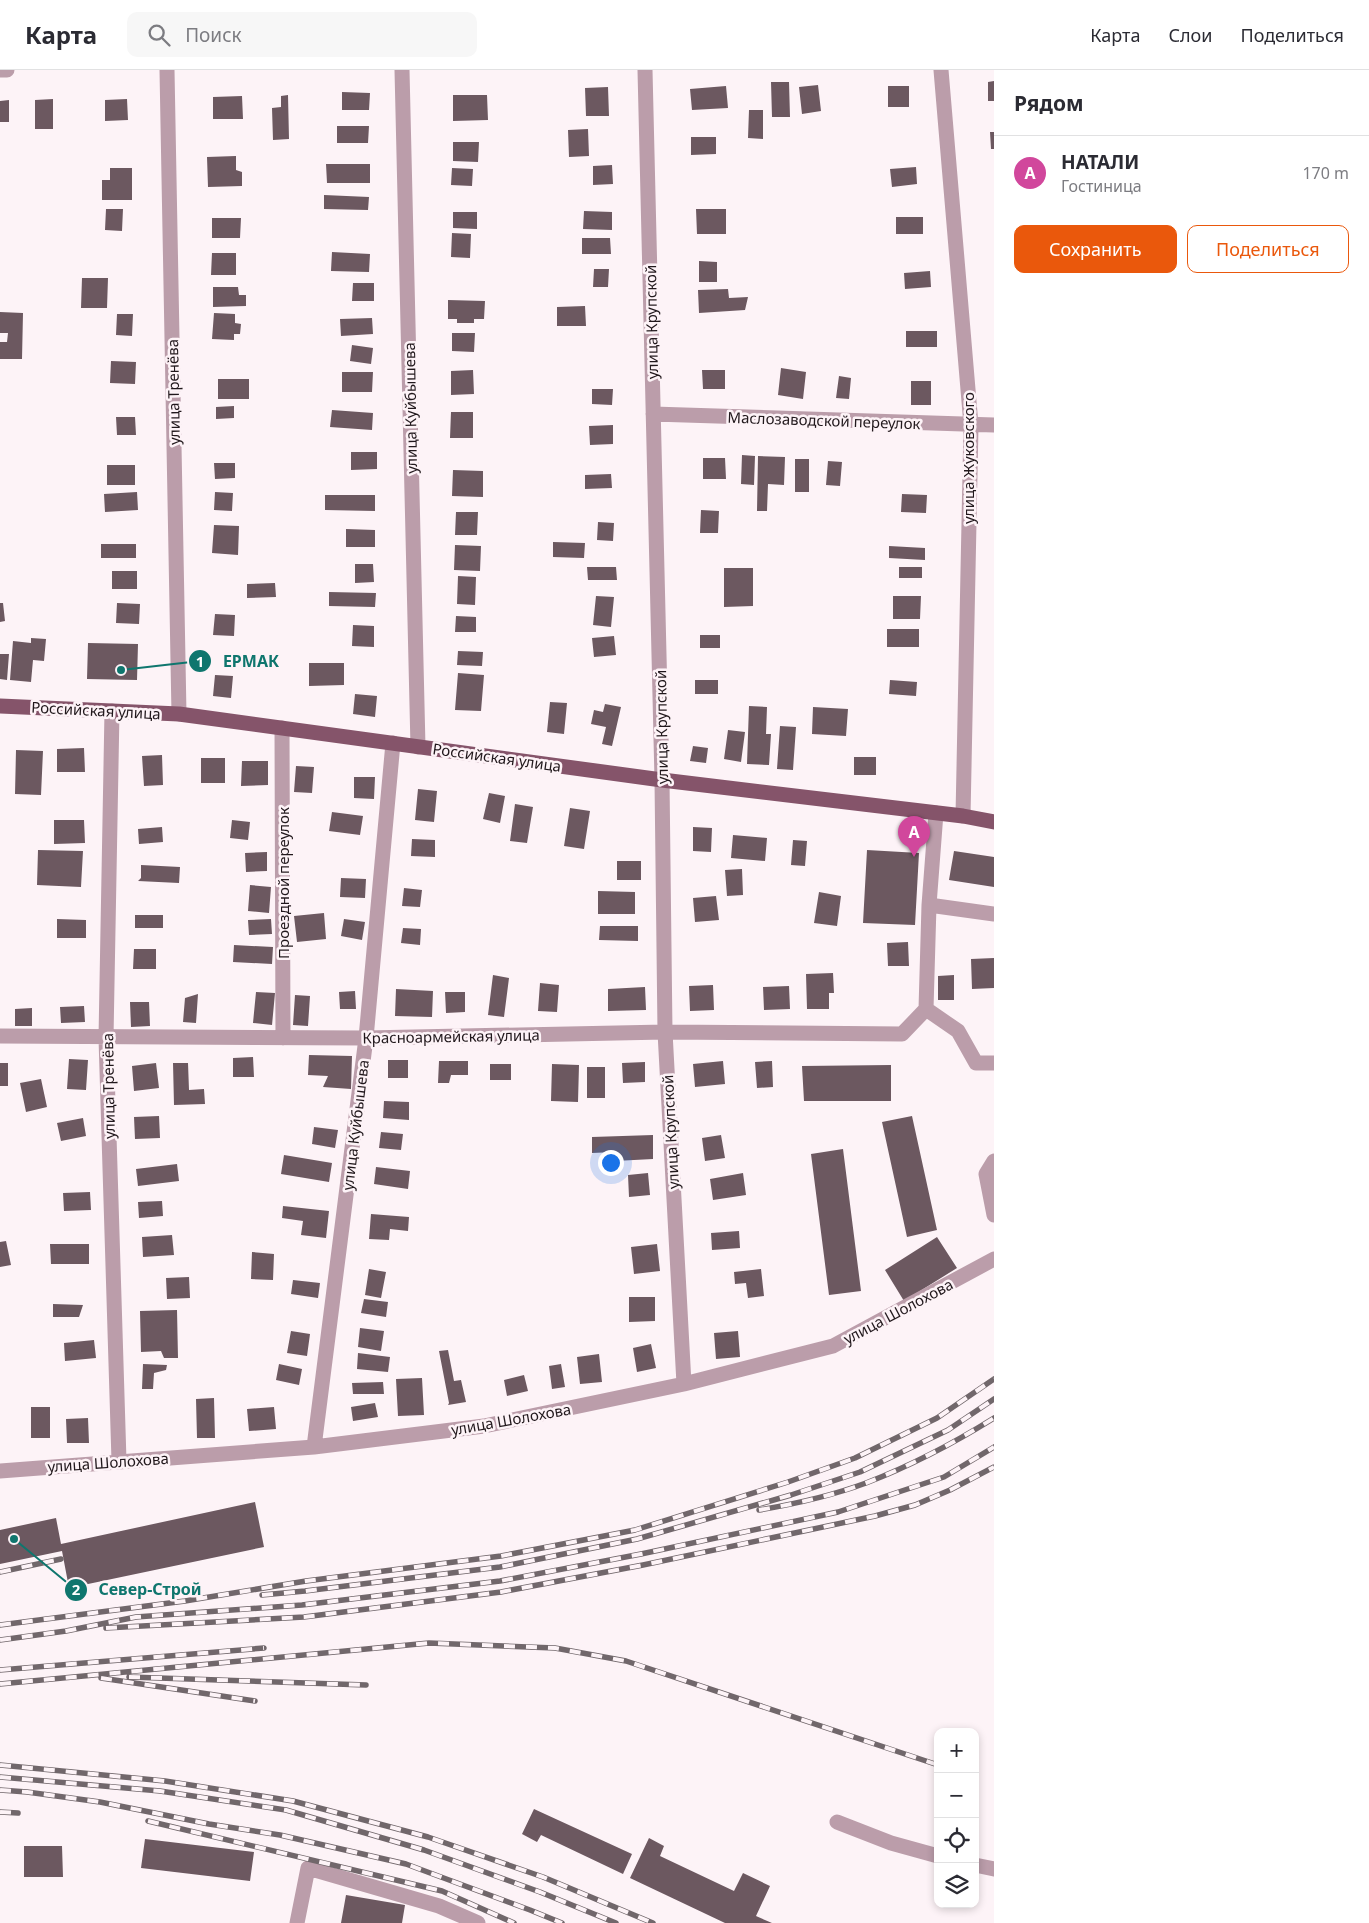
<!DOCTYPE html>
<html lang="ru">
<head>
<meta charset="utf-8">
<style>
  body { margin:0; font-family:"Noto Sans",sans-serif; background:#f7f7f7; color:#2b2b33 }
  .controls { position:absolute; right:15px; bottom:15px; display:grid; overflow:hidden; border-radius:10px; box-shadow:0 2px 8px #0003 }
  .controls button { width:45px; height:45px; display:grid; place-items:center; padding:0; border:0; border-bottom:1px solid #e1e1e2; background:#fff; color:#2b2b33; font:25px sans-serif }
  .you { position:absolute; left:610px; top:1092px; width:18px; height:18px; margin:-12px; border:4px solid #fff; border-radius:50%; background:#1a73e8; box-shadow:0 0 0 8px #1a73e833 }
  .badge { display:grid; place-items:center; width:32px; height:32px; border-radius:50%; background:#ea580c; color:#fff; font-size:16px; font-weight:700 }
  .pin { position:absolute; translate:-50% -41px; filter:drop-shadow(0 1px 2px #0008) }
  .pin::after { content:''; position:absolute; top:26px; width:18px; height:15px; background:inherit; clip-path:polygon(0 0,100% 0,50% 100%) }
  .list { margin:0; padding:0; list-style:none }
  h2 { display:flex; justify-content:space-between; align-items:center; height:65px; margin:0; padding:0 20px; font-size:21px }
  h2 small { font-size:16px; font-weight:400; color:#7c7c81 }
  .list li { display:grid; grid-template-columns:32px 1fr auto; gap:15px; align-items:center; box-sizing:border-box; height:75px; padding:0 20px; border-top:1px solid #e1e1e2 }
  .list b { display:block; font-size:19px; white-space:nowrap }
  .list p { margin:0; font-size:16px; white-space:nowrap; color:#7c7c81 }
  .list em { font-size:16px; font-style:normal; color:#7c7c81 }
  .actions { display:flex; gap:10px; padding:15px 20px }
  .actions a { flex:1; padding:11px 0; border:1px solid #ea580c; border-radius:10px; text-align:center; font-size:18px; color:#ea580c }
  .actions .main { background:#ea580c; color:#fff }
  .icon { flex:none; width:28px; height:28px; fill:none; stroke:currentColor; stroke-width:2; stroke-linecap:round; stroke-linejoin:round }
  .map { position:relative; flex:none; width:994px; height:1853px; overflow:hidden }
  header { display:flex; align-items:center; gap:30px; box-sizing:border-box; height:70px; padding:0 25px; background:#fff; border-bottom:1px solid #e1e1e2 }
  header strong { font-size:24px }
  nav { display:flex; gap:28px; margin-inline-start:auto; font-size:18px }
  .search { width:350px; height:45px; background:#f7f7f7; display:flex; align-items:center; gap:12px; box-sizing:border-box; padding:0 18px; border-radius:10px; color:#7c7c81; font-size:19px }
  main { display:flex }
  aside { flex:1; background:#fff }
  .map>svg:first-child { display:block }
  .building { fill:#6c5860 }
  .lines { fill:none; stroke-linecap:round; stroke-linejoin:round }
  .minor { stroke:#bb9daa; stroke-width:15 }
  .major { stroke:#85546a; stroke-width:15 }
  .rail-casing { stroke:#71676b; stroke-width:5.5 }
  .rail { stroke:#fdf3f7; stroke-width:4; stroke-dasharray:11; stroke-linecap:butt }
  .labels { text-anchor:middle; dominant-baseline:central; stroke-width:5; stroke-linejoin:round; paint-order:stroke }
  .street-label { font-size:15px; fill:#21181c; stroke:#fdf3f7 }
  .leader { fill:none; stroke:#0f766e; stroke-width:2 }
  .callout-dot { fill:#0f766e; stroke:#fdf3f7; stroke-width:2 }
  .mark-label { font-size:15px; text-anchor:middle; font-weight:bold; fill:#fff }
  .callout-label { font-size:16px; text-anchor:middle; font-weight:bold; fill:#0f766e; stroke:#fdf3f7; stroke-width:5; stroke-linejoin:round; paint-order:stroke }
</style>
</head>
<body>
<header>
<strong>Карта</strong>
<div class="search"><svg class="icon" aria-label="search" viewBox="0 0 24 24"><circle cx="10" cy="10" r="6"/><path d="M15 15l6 6"/></svg>Поиск</div>
<nav><a>Карта</a><a>Слои</a><a>Поделиться</a></nav>
</header>
<main>
<div class="map">
<svg width="994" height="1853" viewBox="0 0 994 1853">
  <rect width="100%" height="100%" fill="#fdf3f7"/>
  <path class="building" d="M994,11V31H988V12Z
    M771,12H789L790,47H772Z
    M818,15L821,41L802,44L799,17Z
    M726,16L728,38L692,40L690,19Z
    M888,16H909V37H888Z
    M608,17L609,46H586L585,18Z
    M342,22L370,23L369,40H342Z
    M288,25L289,69L273,70L272,38L281,37V26Z
    M453,25H487L488,50L453,51Z
    M242,26L243,49H213V27Z
    M53,29V59H35V30Z
    M127,29L128,50L105,51V30Z
    M9,30V52H0V31Z
    M749,40H763V69L748,68Z
    M337,56H369L368,73H337Z
    M588,59L589,86L569,87L568,60Z
    M990,62H994V79H991Z
    M691,67H716V84L691,85Z
    M453,72H479L478,92L453,91Z
    M236,86V100L242,102V116L208,117L207,87Z
    M326,94H370V113H327Z
    M612,95L613,114L593,115V96Z
    M916,97L917,114L892,117L890,99Z
    M110,98H132V130H102V110H110Z
    M452,98L473,99L472,116L451,115Z
    M324,125L369,127L368,140L324,139Z
    M106,139H123L122,161L105,160Z
    M696,139H726V164H697Z
    M584,141L612,142V160L583,159Z
    M453,142H477V159L453,158Z
    M896,147H923V164H896Z
    M212,148H241L240,168H212Z
    M452,163L471,164L470,188L451,187Z
    M582,168H610L611,184H582Z
    M332,182L370,184L369,202L331,201Z
    M212,183H236V205H211Z
    M699,191L717,192V212H699Z
    M594,199H609L608,217H593Z
    M930,201L931,217L905,219L904,203Z
    M82,208H108L107,238H81Z
    M353,213H374V231H352Z
    M213,217H238L239,225H246V236L213,237Z
    M728,219L729,228L748,227L745,240L699,243L698,220Z
    M448,230L485,231L484,249H474V253H457V249H448Z
    M585,236L586,256H557V237Z
    M0,242L23,243L22,289H0V272H7L8,263H0Z
    M214,243L235,244V253L241,254L240,264H234V270L212,269Z
    M117,244H133L132,266L116,265Z
    M372,248L373,264L341,266L340,249Z
    M906,261H937V277H906Z
    M452,263H475L474,282L452,281Z
    M352,275L373,278L371,294L350,291Z
    M111,291L136,292L135,314L110,313Z
    M781,298L806,302L803,329L778,325Z
    M473,300L474,324L451,325V301Z
    M702,300H725V319H703Z
    M342,302H373L372,322H342Z
    M839,306L851,308L849,329L836,328Z
    M218,309H249V329H218Z
    M911,311H931V335H911Z
    M592,319H613L612,335L592,334Z
    M234,336V348L216,349V337Z
    M332,340L373,343L372,360L330,357Z
    M451,342H473V368H450Z
    M116,347H135L136,365H117Z
    M613,355V374L590,375L589,356Z
    M351,382H377V399L351,400Z
    M742,385L755,386L754,415L741,414Z
    M758,386L785,387L784,415L768,414L767,441H757Z
    M703,388H725L726,409H703Z
    M795,389H809V422H795Z
    M828,391L842,392L840,416L826,415Z
    M214,393H235V408L215,409Z
    M107,395H135V415H107Z
    M453,400L483,401V427L452,426Z
    M611,404L612,418L585,419V405Z
    M137,422L138,440L105,442L104,424Z
    M215,422L233,423L232,441L214,440Z
    M902,424L927,425L926,443L901,442Z
    M325,425H375V441L325,440Z
    M701,440L719,441L718,463H700Z
    M456,442H478L477,465H455Z
    M598,452L614,453L613,471L597,470Z
    M214,455L239,456L238,485L212,483Z
    M346,459L375,460V477H346Z
    M553,472L585,473L584,488L553,487Z
    M101,474H136V488H101Z
    M455,475L481,476L480,501L454,500Z
    M889,476L925,478V490L889,488Z
    M355,494H373L374,512L355,513Z
    M587,497H616L617,510H588Z
    M899,497H922V508H899Z
    M724,498H753V536L724,537Z
    M112,501H137V519H112Z
    M458,506L476,507L475,535L457,534Z
    M275,513L276,527L247,528V514Z
    M329,522L376,523L375,537L329,536Z
    M596,526L614,527L611,557L593,555Z
    M893,526H921L920,549H893Z
    M0,533H3L5,551L0,552Z
    M117,533L140,534L139,554L116,553Z
    M215,544L235,545L234,566L213,565Z
    M456,546L476,547V562H455Z
    M353,555L374,556V577L352,576Z
    M887,559H919V577H887Z
    M700,565H720V578H700Z
    M614,566L616,585L594,587L592,568Z
    M31,568L46,569L44,591L33,590L31,612L10,610L13,571L31,573Z
    M88,573L138,574L137,610L87,609Z
    M458,581L483,582L482,596L457,595Z
    M0,584H9L7,610L0,609Z
    M309,593H344V615L309,616Z
    M458,603L484,605L481,641L455,640Z
    M215,605L233,606L231,628L213,626Z
    M695,610H718V624H695Z
    M890,610L917,612L916,626L889,624Z
    M355,624L377,626L375,647L353,644Z
    M550,632L567,633L564,664L547,662Z
    M605,634L621,637L612,676L602,674L606,657L591,654L594,640L603,642Z
    M749,636L767,637L766,664H771L769,695L747,694Z
    M813,637L848,639L846,666L812,664Z
    M780,656L796,657L793,700L777,699Z
    M728,660L745,662L741,692L724,689Z
    M693,676L708,678L706,693L690,691Z
    M84,678L85,702H57V679Z
    M16,680L43,681L41,725L15,724Z
    M162,685L163,715L144,716L142,686Z
    M854,687H876V705H854Z
    M201,688H225V713H201Z
    M242,691H268V715L241,716Z
    M296,696L314,697L312,723L294,722Z
    M354,707H375L374,729L354,728Z
    M418,719L437,721L434,752L415,750Z
    M489,723L505,726L500,753L483,749Z
    M515,734L533,737L527,773L510,771Z
    M570,738L590,741L584,779L564,776Z
    M332,742L363,746L360,765L329,761Z
    M54,750H84L85,773L54,774Z
    M232,750L250,752L248,770L230,768Z
    M162,757L163,772L139,774L138,759Z
    M693,757L712,758L711,782L693,781Z
    M733,765L767,768L765,791L731,788Z
    M412,769L435,770V787L411,786Z
    M793,770L807,771L805,796L791,795Z
    M38,780L83,781L81,817L37,815Z
    M867,780L919,783L915,855L863,853Z
    M954,781L994,787V817L949,810Z
    M267,782V801L246,802L245,783Z
    M617,791H641V810H617Z
    M141,795L180,797L179,813L138,811L141,808Z
    M742,799L743,825L727,826L725,800Z
    M341,808L366,809L365,828L340,827Z
    M250,815L271,817L269,843L248,841Z
    M404,818L422,820L420,837L402,836Z
    M598,821L635,822V844H598Z
    M819,822L841,826L837,856L814,853Z
    M716,826L719,850L695,852L693,828Z
    M324,843L326,869L297,872L294,846Z
    M135,845H163V858H135Z
    M57,849L86,850V868H57Z
    M271,849L272,864L249,865L248,850Z
    M344,849L365,852L362,870L341,866Z
    M600,856H638V871L599,870Z
    M403,858L421,859L420,875L401,873Z
    M908,872L909,896H888L887,873Z
    M234,875L273,877L272,894L233,892Z
    M134,879H156V899H133Z
    M994,888V918L972,919L971,889Z
    M833,903L834,923H829V939H807L806,904Z
    M493,905L509,908L504,947L488,945Z
    M954,905V930H938V906Z
    M540,913L559,915L557,942L538,941Z
    M713,915L714,940L690,941L689,916Z
    M789,916L790,939L764,940L763,917Z
    M645,917L646,940L608,941V919Z
    M396,919L433,921L432,947L395,946Z
    M355,921L356,939H340L339,922Z
    M256,922L275,923L272,955L253,953Z
    M445,922H465V942L446,943Z
    M198,924L196,953L183,952L185,928Z
    M295,925L310,926L308,956L293,955Z
    M130,932H149L150,956L131,957Z
    M84,936L85,952L61,953L60,937Z
    M32,938V956H15V939Z
    M309,985L352,986L351,1019L323,1017L328,1006L308,1005Z
    M253,987L254,1007H233V988Z
    M69,989L88,990L86,1020L67,1019Z
    M388,990H408V1008H388Z
    M439,991H468V1005H451L449,1013H438Z
    M723,991L725,1014L695,1017L693,994Z
    M772,991L773,1017L757,1018L755,992Z
    M645,992V1012L623,1013L622,993Z
    M0,993H8V1016H0Z
    M156,993L159,1018L134,1021L132,996Z
    M173,993H188L189,1020L204,1019L205,1034L174,1035Z
    M490,994H511V1010H490Z
    M552,994L579,995L578,1032L551,1031Z
    M891,995V1031H804L802,996Z
    M587,997H605V1028H587Z
    M41,1009L47,1037L26,1042L20,1013Z
    M384,1031L409,1032V1050L383,1048Z
    M159,1046L160,1068L135,1069L134,1047Z
    M912,1046L937,1160L907,1167L882,1052Z
    M83,1048L86,1066L61,1071L57,1053Z
    M314,1057L338,1060L335,1078L312,1074Z
    M381,1062L403,1064L401,1080L379,1078Z
    M653,1065V1089L615,1091V1082L592,1083V1067Z
    M721,1065L725,1088L705,1091L702,1068Z
    M843,1079L861,1221L829,1225L811,1084Z
    M284,1085L332,1093L329,1112L281,1104Z
    M177,1094L179,1111L138,1116L136,1099Z
    M376,1097L410,1101L408,1119L374,1114Z
    M648,1103L650,1125L629,1127L628,1105Z
    M743,1103L746,1125L713,1130L710,1109Z
    M90,1122L91,1140L64,1141L63,1123Z
    M162,1131L163,1146L139,1148L138,1132Z
    M283,1136L329,1141L326,1168L301,1165L303,1151L282,1148Z
    M371,1144L409,1147L408,1161L390,1159L389,1170L369,1169Z
    M739,1161L740,1178L712,1180L711,1163Z
    M172,1165L174,1185L143,1187L142,1167Z
    M937,1167L957,1198L904,1231L885,1200Z
    M6,1171L11,1195L0,1197V1172Z
    M50,1174H89V1194H51Z
    M657,1174L660,1201L634,1204L631,1177Z
    M252,1182L274,1184L273,1210L251,1209Z
    M369,1199L386,1202L381,1228L365,1225Z
    M761,1199L764,1226L748,1228L746,1213L735,1214L734,1202Z
    M189,1207L190,1228L167,1229L166,1208Z
    M293,1210L320,1213L318,1228L291,1224Z
    M629,1227H655V1251L629,1252Z
    M364,1229L388,1232L386,1247L361,1243Z
    M53,1234L83,1235L79,1247H53Z
    M177,1240L178,1288H164L161,1281L141,1282L140,1241Z
    M360,1258L384,1261L381,1281L358,1277Z
    M291,1261L310,1264L307,1286L287,1283Z
    M738,1261L740,1287L716,1289L714,1263Z
    M94,1270L96,1288L65,1291L64,1273Z
    M651,1274L656,1298L637,1302L633,1278Z
    M448,1280L454,1311L461,1310L466,1332L448,1335L449,1333L439,1281Z
    M358,1283L390,1287L388,1302L357,1299Z
    M599,1284L602,1312L580,1314L577,1287Z
    M143,1294L167,1295L166,1300L154,1303L153,1319H142Z
    M279,1294L302,1299L299,1315L276,1310Z
    M561,1294L565,1317L552,1319L549,1296Z
    M524,1305L528,1321L507,1326L504,1310Z
    M422,1308L424,1345L398,1346L396,1309Z
    M383,1312L384,1324H353L352,1313Z
    M214,1328L215,1368H197L196,1329Z
    M375,1333L378,1347L353,1351L351,1337Z
    M31,1337H50V1368H31Z
    M274,1337L276,1359L249,1361L247,1339Z
    M88,1348L89,1373H67L66,1349Z
    M255,1432L264,1477L69,1518L62,1481L0,1494V1460L56,1448L61,1474Z
    M534,1739L632,1784L623,1804L541,1765L537,1772L522,1764Z
    M649,1768L664,1776L660,1786L734,1821L743,1803L770,1816L756,1846L772,1853H725L630,1808Z
    M145,1769L254,1782L250,1811L141,1798Z
    M24,1776H62L63,1807H24Z
    M346,1825L405,1835L402,1853H341Z"/>
  <g class="lines">
    <path class="minor" d="M0,0H7
      M167,0L179,644
      M402,0L418,677
      M645,0L662,710L665,962L684,1314
      M941,0L971,355L963,746
      M653,344L994,355
      M112,641L106,968L119,1391
      M282,658L283,968
      M929,835L994,844
      M926,939L958,961L976,993H994
      M0,966L366,968L665,962L902,964L926,939L929,835L936,743
      M994,1091L986,1104L994,1145
      M314,1377L366,968L393,673
      M0,1401L314,1377L484,1356L684,1314L833,1276L994,1189
      M837,1752L891,1773L938,1786
      M975,1795L994,1799
      M297,1853L308,1798L439,1836L478,1853"/>
    <path class="major" d="M0,636L179,644L662,710L963,746L994,752"/>
    <g class="rail-casing">
      <path id="rail" d="M759,1440C795,1434 831,1426 866,1413C910,1396 954,1373 994,1348
        M0,1502L61,1489
        M262,1525L305,1521L500,1497L637,1469L791,1425L860,1402L948,1360L994,1329
        M0,1555L185,1531L306,1511L501,1486L635,1460L788,1412L855,1388L937,1348L994,1309
        M106,1558L304,1547L501,1522L643,1495L875,1446L915,1435L950,1420L994,1397
        M0,1570L66,1561L136,1547L302,1535L500,1511L641,1484L838,1442L944,1407L994,1377
        M0,1600L264,1578
        M129,1607L366,1615
        M101,1608L255,1631
        M0,1614L429,1573L555,1578L626,1591L938,1695
        M0,1695L165,1711L293,1731L428,1767L543,1807L653,1853
        M0,1707L160,1721L286,1740L424,1780L540,1822L616,1853
        M0,1720L27,1722L100,1732L209,1754L280,1765L406,1794L530,1840L562,1853
        M0,1742L18,1743
        M148,1751L442,1821L514,1853"/>
    </g>
    <use href="#rail" class="rail"/>
  </g>
  <g class="labels">
    <g class="street-label">
      <text transform="translate(651 252) rotate(-91)">улица Крупской</text>
      <text transform="translate(173 322) rotate(-91)">улица Тренёва</text>
      <text transform="translate(410 338) rotate(-91)">улица Куйбышева</text>
      <text transform="translate(824 350) rotate(2)">Маслозаводской переулок</text>
      <text transform="translate(968 388) rotate(-90)">улица Жуковского</text>
      <text transform="translate(96 640) rotate(3)">Российская улица</text>
      <text transform="translate(661 657) rotate(-91)">улица Крупской</text>
      <text transform="translate(497 687) rotate(8)">Российская улица</text>
      <text transform="translate(283 813) rotate(-90)">Проездной переулок</text>
      <text transform="translate(451 966) rotate(-1)">Красноармейская улица</text>
      <text transform="translate(108 1016) rotate(-91)">улица Тренёва</text>
      <text transform="translate(355 1055) rotate(-83)">улица Куйбышева</text>
      <text transform="translate(670 1062) rotate(-93)">улица Крупской</text>
      <text transform="translate(898 1241) rotate(-28)">улица Шолохова</text>
      <text transform="translate(511 1349) rotate(-10)">улица Шолохова</text>
      <text transform="translate(108 1392) rotate(-4)">улица Шолохова</text>
    </g>
  </g>
  <path class="leader" d="M121 600L200 591M14 1469L76 1520"/>
  <g class="callout-dot">
    <circle cx="121" cy="600" r="5"/>
    <circle cx="14" cy="1469" r="5"/>
    <circle cx="200" cy="591" r="12"/>
    <circle cx="76" cy="1520" r="12"/>
  </g>
  <g class="mark-label">
    <text x="200" y="597">1</text>
    <text x="76" y="1525">2</text>
  </g>
  <g class="callout-label">
    <text x="251" y="597">ЕРМАК</text>
    <text x="150" y="1525">Север-Строй</text>
  </g>
</svg>
<div class="controls">
<button>+</button>
<button>−</button>
<button><svg class="icon" aria-label="locate" viewBox="0 0 24 24"><circle cx="12" cy="12" r="6"/><path d="M12 2v4M12 18v4M2 12h4M18 12h4"/></svg></button>
<button><svg class="icon" aria-label="layers" viewBox="0 0 24 24"><path d="M12 4l9 5-9 5-9-5zM3 14l9 5 9-5"/></svg></button>
</div>
<div class="you"></div>
<div class="pin badge" style="left:914px;top:787px;background:#d1479c">A</div>
</div>
<aside>
<h2>Рядом<small></small></h2>
<ul class="list">
<li><span class="badge" style="background:#d1479c">A</span><div><b>НАТАЛИ</b><p>Гостиница</p></div><em>170 m</em></li>
</ul>
<div class="actions"><a class="main">Сохранить</a><a>Поделиться</a></div>
</aside>
</main>
</body>
</html>
